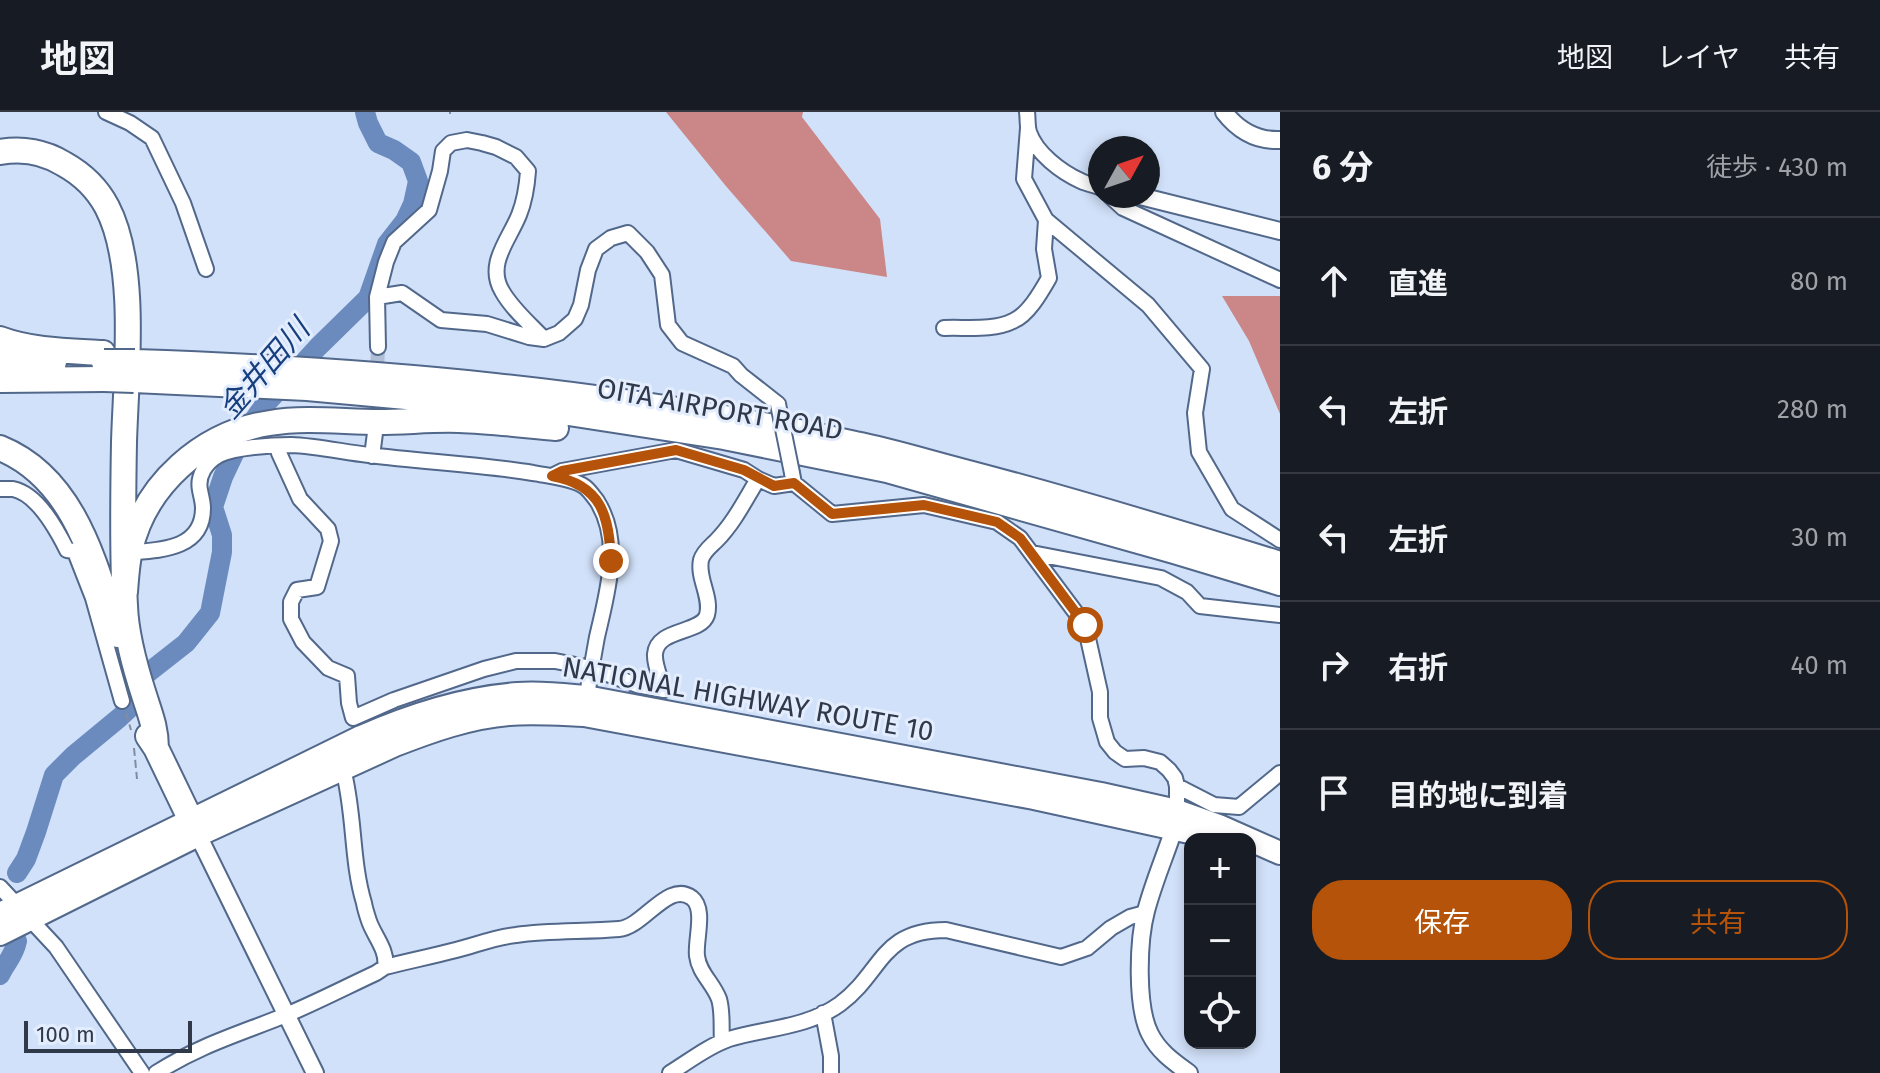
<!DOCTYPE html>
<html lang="ja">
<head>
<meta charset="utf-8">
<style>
  body { margin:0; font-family:"Fira Sans","Noto Sans JP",sans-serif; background:#20242c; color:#f1f3f6 }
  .controls { position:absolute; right:24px; bottom:24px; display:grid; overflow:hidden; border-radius:16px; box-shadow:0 4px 12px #0003 }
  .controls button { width:72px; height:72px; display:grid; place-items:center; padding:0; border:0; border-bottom:2px solid #363941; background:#171b24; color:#f1f3f6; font:40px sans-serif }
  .compass { position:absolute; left:1088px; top:24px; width:72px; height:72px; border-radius:50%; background:#171b24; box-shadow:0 4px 12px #0003; rotate:50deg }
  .scale { position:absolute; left:24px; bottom:20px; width:168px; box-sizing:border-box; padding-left:8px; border:4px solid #2f3949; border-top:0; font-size:22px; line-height:28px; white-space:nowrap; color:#2f3949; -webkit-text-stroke:6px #e3edfe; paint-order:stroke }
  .stop { position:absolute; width:24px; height:24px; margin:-18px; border:6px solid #b45309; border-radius:50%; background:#fff }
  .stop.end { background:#b45309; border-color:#fff; box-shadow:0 2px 8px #0008 }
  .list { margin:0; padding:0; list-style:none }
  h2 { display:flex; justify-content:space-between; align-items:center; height:104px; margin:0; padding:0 32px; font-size:34px }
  h2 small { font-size:26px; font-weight:400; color:#9ea1a6 }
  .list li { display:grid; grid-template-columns:52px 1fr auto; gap:24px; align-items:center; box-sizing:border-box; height:128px; padding:0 32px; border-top:2px solid #363941 }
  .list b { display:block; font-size:30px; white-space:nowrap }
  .list em { font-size:26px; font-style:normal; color:#9ea1a6 }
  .actions { display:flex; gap:16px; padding:24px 32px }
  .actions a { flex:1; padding:18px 0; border:2px solid #b45309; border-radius:32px; text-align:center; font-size:28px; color:#b45309 }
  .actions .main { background:#b45309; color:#fff }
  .icon { flex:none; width:44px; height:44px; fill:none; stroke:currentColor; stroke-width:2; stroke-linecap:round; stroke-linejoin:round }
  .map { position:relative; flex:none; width:1280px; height:961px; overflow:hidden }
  header { display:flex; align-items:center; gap:48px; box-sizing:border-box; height:112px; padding:0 40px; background:#171b24; border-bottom:2px solid #363941 }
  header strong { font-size:38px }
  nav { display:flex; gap:44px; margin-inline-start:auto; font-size:28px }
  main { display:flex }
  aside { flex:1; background:#171b24 }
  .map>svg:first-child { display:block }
  .forest { fill:#cb8687 }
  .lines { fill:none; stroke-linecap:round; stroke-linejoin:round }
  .river { stroke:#6b8bbe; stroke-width:20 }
  .minor-tunnel { stroke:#b1bfd6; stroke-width:14; stroke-dasharray:14 7; stroke-linecap:butt }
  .minor-casing { stroke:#52688b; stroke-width:18 }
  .tertiary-casing { stroke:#52688b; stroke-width:20 }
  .trunk-casing { stroke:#52688b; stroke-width:26 }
  .motorway-casing { stroke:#52688b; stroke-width:28 }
  .path { stroke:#808da1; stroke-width:2; stroke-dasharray:8 4; stroke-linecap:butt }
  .minor { stroke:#fff; stroke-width:14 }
  .tertiary { stroke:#fff; stroke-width:16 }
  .trunk { stroke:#fff; stroke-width:22 }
  .motorway { stroke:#fff; stroke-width:24 }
  .minor-bridge-casing { stroke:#52688b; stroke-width:18; stroke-linecap:butt }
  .motorway-bridge-casing { stroke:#52688b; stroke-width:28; stroke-linecap:butt }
  .minor-bridge { stroke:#fff; stroke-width:14 }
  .motorway-bridge { stroke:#fff; stroke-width:24 }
  .route { stroke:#b45309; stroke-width:10 }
  .labels { text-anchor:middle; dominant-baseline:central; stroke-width:6; stroke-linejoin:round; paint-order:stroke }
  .street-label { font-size:28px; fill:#2f3949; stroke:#e3edfe }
  .water-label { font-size:30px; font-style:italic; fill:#173f7e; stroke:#e3edfe }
</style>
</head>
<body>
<header>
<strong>地図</strong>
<nav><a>地図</a><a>レイヤ</a><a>共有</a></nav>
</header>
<main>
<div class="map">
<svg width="1280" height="961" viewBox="0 0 1280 961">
  <rect width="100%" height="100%" fill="#d1e1f9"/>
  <path class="forest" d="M666,0H803L802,5L880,107L887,165L791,149L725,73Z
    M1222,184H1280V302L1249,229Z"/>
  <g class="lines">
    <path class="river" d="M17,761L26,747L36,720L54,663L73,644L119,606L132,594L135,578L144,564L186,531L210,501L222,440V423L213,395L223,365L240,329L262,296L318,235L368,186L387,132L405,109L413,92L418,69L411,50L394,38L378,31L368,11L365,0
      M0,863C6,850 14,844 17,829"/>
    <path class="minor-tunnel" d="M375,315L378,235"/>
    <g class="minor-casing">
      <path id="minor" d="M106,0L130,11L152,26L183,91L206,157
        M1027,0C1028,7 1027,13 1029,20C1036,41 1061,60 1081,69C1087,72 1094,73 1100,75
        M1110,84L1123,96L1280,168
        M1046,108L1148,193L1202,257L1195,301L1199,340L1232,397L1280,428
        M377,185L402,181L441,208L487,212L529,225L544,227L559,221L575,207L581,193L588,158L596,137L611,126L628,121L647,140L662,163L668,213L682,231L733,254L741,263L778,292
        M944,216C966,215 993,219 1013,209C1028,203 1041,180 1049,166L1044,137L1046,108L1024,67L1028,16
        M378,235L377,185L386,150L394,130L429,98L440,59L443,39L451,31L467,28L482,31L496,35L516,45L528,59C527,74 525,88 519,103C509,128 486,152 502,179C512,197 530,212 544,227
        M277,334L279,341L300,387L328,417L331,429L317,475L297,478L291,490V507L303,530L328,556L347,564L349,591L353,606L394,588L484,557L516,549H555L591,556L637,573L664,578C661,567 654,553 655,542C657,516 701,522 707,503C712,485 697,466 701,448C703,440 711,434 716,429C734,411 745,388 758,367L774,374L794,371
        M372,344L375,321
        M792,361L794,371L832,402L924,393L997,410L1020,426L1085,513L1100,580V606L1107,630L1115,640L1125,647L1144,646L1160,650L1169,658L1175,666L1177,674V699
        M552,364L562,359L676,338L744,358L758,367
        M0,377C2,377 11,377 13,377C38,382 57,418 67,438L81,440
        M75,440L93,486L122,589
        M135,440C165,438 203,435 203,396C203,390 201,384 200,378C197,364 206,350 219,343C236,335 271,333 291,333C317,334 343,340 369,343C424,350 479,352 533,361C548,364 573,366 585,375C589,378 594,385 597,389C623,430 607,481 597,525C593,547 589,569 586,591
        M1032,441L1161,466L1187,480L1200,494L1280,503
        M343,657C355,701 351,748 364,791C365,797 367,803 369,809C374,824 388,838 385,855
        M1177,674L1214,693L1239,695L1280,661
        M0,775L56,835L142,961
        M823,901L831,944V961
        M156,961C200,933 239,922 286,903C317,890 346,875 376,861L385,855C409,849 433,844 456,838C476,833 495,825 516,823C550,818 585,820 619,817C644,815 668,768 692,786C706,797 695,828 697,844C699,861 713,871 719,887C723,900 721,916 722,930
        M670,961C688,950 708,934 729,927C765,916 807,916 840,892C883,860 880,818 946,818L1061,845L1087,836L1111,816L1130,805L1145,801"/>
    </g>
    <g class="tertiary-casing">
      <path id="tertiary" d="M1224,0C1238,18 1257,29 1280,28
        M1099,74H1100
        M1140,84L1280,119
        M1175,706L1174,717C1165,744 1153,772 1146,799C1138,829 1136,895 1150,922C1159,940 1174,950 1189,961
        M198,723L315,961"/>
    </g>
    <g class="trunk-casing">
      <path id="trunk" d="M0,802L361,625C411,603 463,586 518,582C540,580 564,583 586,585L1101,682L1177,699L1219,714L1280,741
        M0,822L198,723L395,633C431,619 470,605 509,602C534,600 559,602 584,603L1034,686L1203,723L1214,727"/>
    </g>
    <g class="motorway-casing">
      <path id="motorway" d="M0,40C22,36 45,40 64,52C82,62 97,76 107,95C138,154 126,262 124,330C123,385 122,439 125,494C126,524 135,555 144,583C150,602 156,616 156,636
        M0,227C32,239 69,239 103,241
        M0,250H54
        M135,250C376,258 619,279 855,332C891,339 926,350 961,359C1068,387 1174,419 1280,452
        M0,268L104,267
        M134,268L307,276L549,298L724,325L887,358L1174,439L1280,471
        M0,336C76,367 95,454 118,523
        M125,480C126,466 127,451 130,438C145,372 203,321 270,311C306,305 343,310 379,310C406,310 432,307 459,308C491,309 523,313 556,316
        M148,624L156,636L198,723"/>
    </g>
    <path class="path" d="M450,0V2
      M126,601L131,618
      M134,636L137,667"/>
    <use href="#minor" class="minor"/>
    <use href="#tertiary" class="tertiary"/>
    <use href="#trunk" class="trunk"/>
    <use href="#motorway" class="motorway"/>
    <g class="minor-bridge-casing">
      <path id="minor-bridge" d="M778,292L792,361"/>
    </g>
    <g class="motorway-bridge-casing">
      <path id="motorway-bridge" d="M104,250H135
        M104,267L134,268"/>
    </g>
    <use href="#minor-bridge" class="minor-bridge"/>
    <use href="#motorway-bridge" class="motorway-bridge"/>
  </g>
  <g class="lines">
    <path class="route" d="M611,449C609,404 602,373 552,364L562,359L676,338L744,358L774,374L794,371L832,402L924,393L997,410L1020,426L1085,513"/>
  </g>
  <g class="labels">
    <g class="street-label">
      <text transform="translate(720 297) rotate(10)">OITA AIRPORT ROAD</text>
      <text transform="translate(748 587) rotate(10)">NATIONAL HIGHWAY ROUTE 10</text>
    </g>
    <g class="water-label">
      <text transform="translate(264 257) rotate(-49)">金井田川</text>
    </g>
  </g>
</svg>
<div class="controls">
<button>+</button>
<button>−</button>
<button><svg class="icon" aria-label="locate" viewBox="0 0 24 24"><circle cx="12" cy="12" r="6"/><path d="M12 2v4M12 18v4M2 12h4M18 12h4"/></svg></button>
</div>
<svg class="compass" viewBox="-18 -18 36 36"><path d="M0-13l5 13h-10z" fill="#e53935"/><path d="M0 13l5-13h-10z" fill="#9ea1a6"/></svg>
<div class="scale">100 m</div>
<div class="stop" style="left:1085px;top:513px"></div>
<div class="stop end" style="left:611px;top:449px"></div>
</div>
<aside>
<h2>6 分<small>徒歩 · 430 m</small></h2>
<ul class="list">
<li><svg class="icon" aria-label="ahead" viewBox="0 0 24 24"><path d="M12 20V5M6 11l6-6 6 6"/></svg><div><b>直進</b></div><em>80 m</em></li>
<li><svg class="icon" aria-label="left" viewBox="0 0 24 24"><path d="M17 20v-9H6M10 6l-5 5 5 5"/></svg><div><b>左折</b></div><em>280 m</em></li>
<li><svg class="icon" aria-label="left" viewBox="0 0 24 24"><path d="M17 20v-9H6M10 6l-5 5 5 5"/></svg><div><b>左折</b></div><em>30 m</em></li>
<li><svg class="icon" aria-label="right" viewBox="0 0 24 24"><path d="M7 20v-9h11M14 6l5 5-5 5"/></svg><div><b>右折</b></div><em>40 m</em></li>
<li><svg class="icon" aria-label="arrive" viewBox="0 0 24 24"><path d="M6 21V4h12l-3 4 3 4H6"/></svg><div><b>目的地に到着</b></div></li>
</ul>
<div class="actions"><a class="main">保存</a><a>共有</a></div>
</aside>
</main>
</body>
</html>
